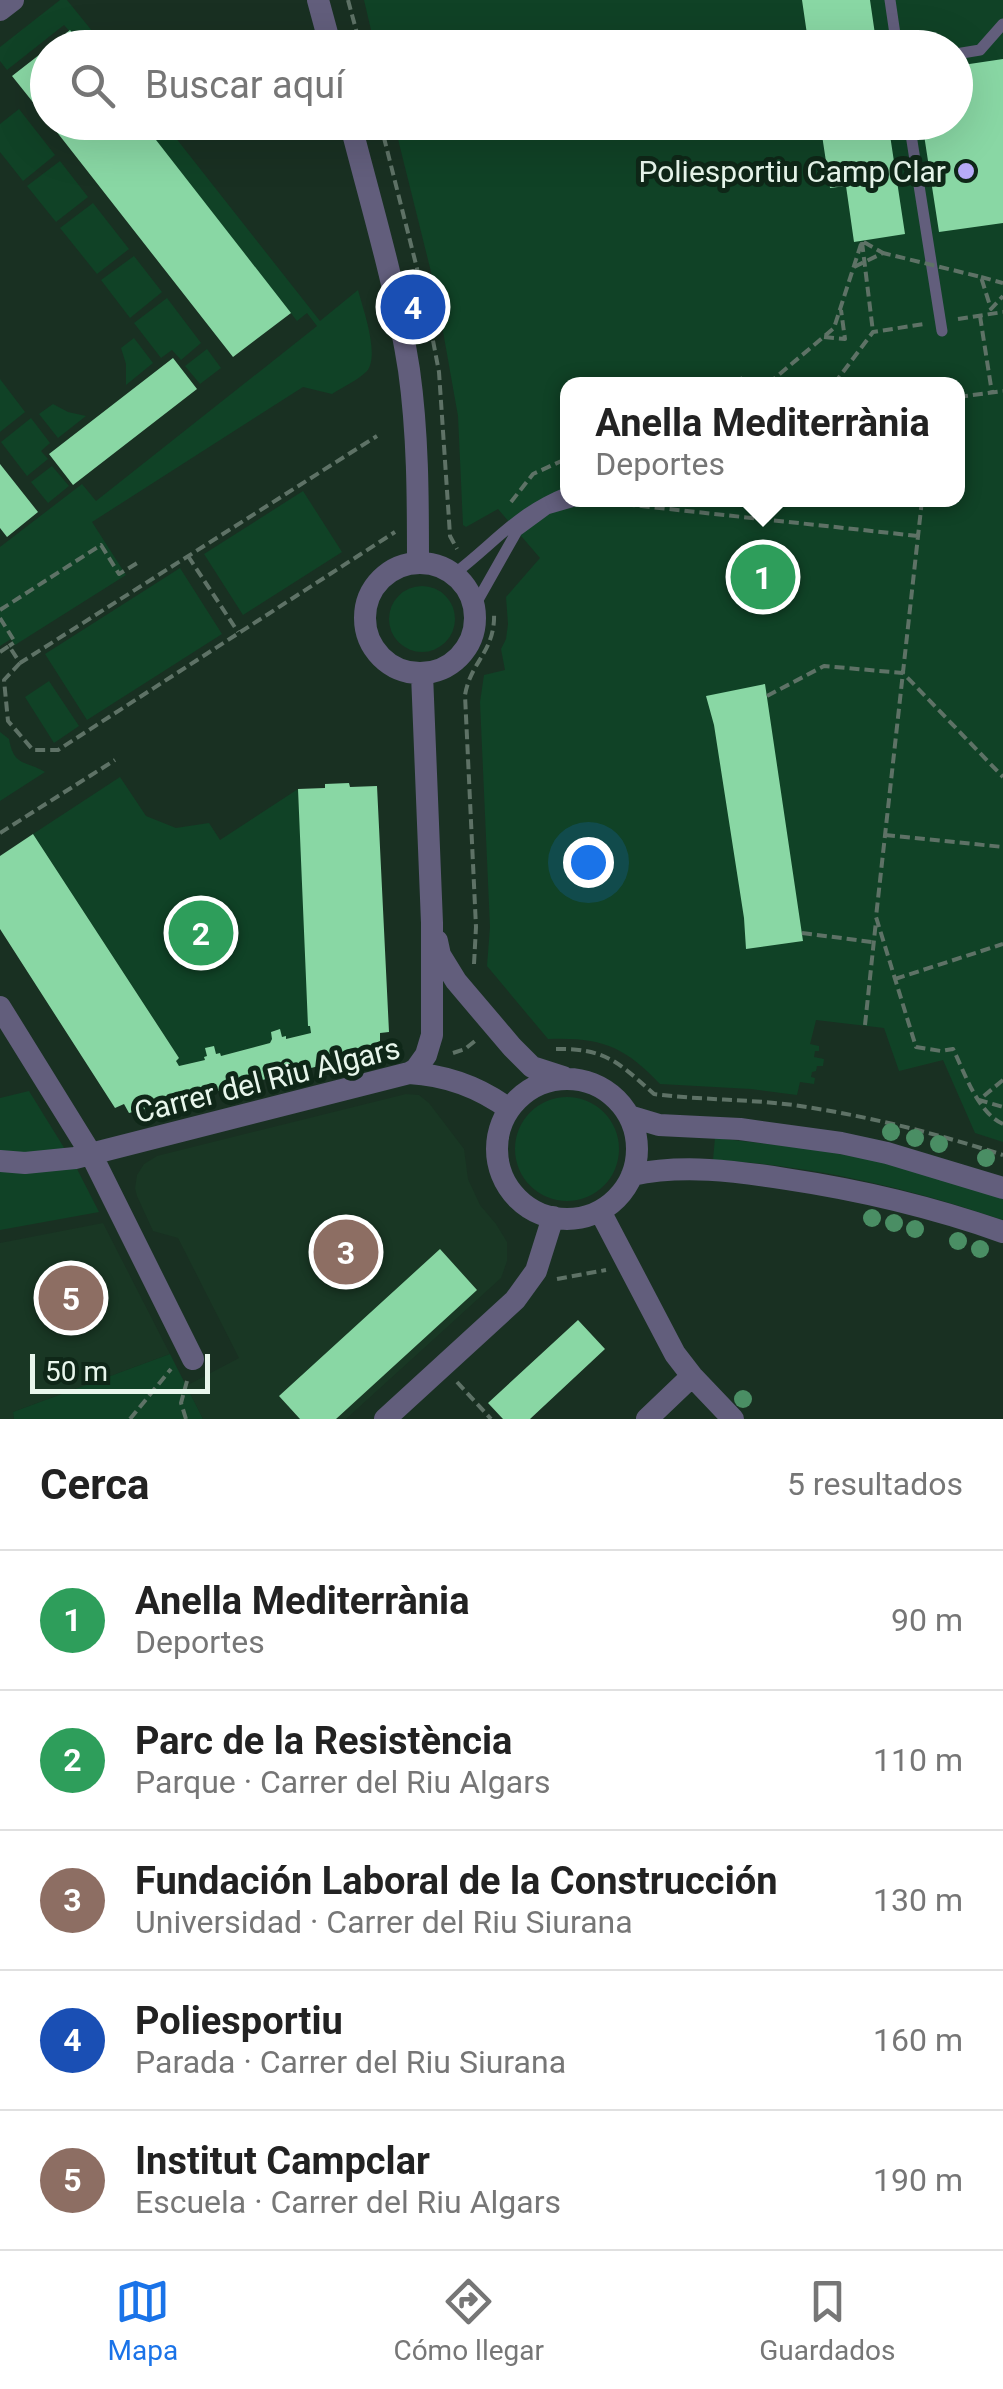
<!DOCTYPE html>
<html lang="es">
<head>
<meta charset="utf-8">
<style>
  body { margin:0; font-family:Roboto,sans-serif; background:#f2f2f2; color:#222 }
  .scale { position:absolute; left:30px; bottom:25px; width:180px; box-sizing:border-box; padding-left:10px; border:5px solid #e8f6ec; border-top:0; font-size:28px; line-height:35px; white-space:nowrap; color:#e8f6ec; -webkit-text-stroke:8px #0f2718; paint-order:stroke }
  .you { position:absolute; left:588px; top:862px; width:35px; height:35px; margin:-25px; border:8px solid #fff; border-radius:50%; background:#1a73e8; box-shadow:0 0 0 15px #1a73e833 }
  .badge { display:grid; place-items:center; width:65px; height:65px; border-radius:50%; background:#1a73e8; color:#fff; font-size:32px; font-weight:700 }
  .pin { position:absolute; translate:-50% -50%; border:5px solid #fff; box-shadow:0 2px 10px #0006 }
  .popup { position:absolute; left:560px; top:377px; width:405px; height:130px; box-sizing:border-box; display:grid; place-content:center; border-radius:20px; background:#fff; filter:drop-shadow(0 2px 8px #0005); font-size:32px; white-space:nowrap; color:#767676 }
  .popup b { font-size:38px; color:#222 }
  .popup::after { content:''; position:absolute; left:50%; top:100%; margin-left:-20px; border:20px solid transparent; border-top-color:#fff }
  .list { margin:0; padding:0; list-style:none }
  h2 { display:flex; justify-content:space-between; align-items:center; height:130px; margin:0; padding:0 40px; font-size:42px }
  h2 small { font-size:32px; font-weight:400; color:#767676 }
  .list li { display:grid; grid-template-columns:65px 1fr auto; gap:30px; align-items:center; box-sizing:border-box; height:140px; padding:0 40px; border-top:2px solid #e0e0e0 }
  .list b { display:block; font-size:38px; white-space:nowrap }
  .list p { margin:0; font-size:32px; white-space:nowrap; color:#767676 }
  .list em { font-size:32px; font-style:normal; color:#767676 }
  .icon { flex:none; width:55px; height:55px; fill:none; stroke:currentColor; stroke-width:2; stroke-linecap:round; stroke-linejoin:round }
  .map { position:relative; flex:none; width:1003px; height:1419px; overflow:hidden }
  .search { position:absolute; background:#fff; box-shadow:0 10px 40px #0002; left:30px; right:30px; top:30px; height:110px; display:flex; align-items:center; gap:25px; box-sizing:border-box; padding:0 35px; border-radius:55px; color:#767676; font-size:38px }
  .sheet { height:830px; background:#fff }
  nav { display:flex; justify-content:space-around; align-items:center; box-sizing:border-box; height:140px; border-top:2px solid #e0e0e0; background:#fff; font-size:28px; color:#767676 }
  nav a { display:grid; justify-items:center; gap:5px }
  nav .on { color:#1a73e8 }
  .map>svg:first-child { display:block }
  .built { fill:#193724 }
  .green { fill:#104226; fill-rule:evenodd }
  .building { fill:#89d7a4 }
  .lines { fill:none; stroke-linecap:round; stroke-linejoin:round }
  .path { stroke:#5e7266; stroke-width:4; stroke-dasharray:10 5; stroke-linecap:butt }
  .lane { stroke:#625e7c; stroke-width:11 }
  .street { stroke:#625e7c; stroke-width:22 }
  .path-bridge { stroke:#5e7266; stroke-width:4; stroke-dasharray:10 5; stroke-linecap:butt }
  .tree { fill:#4a8e64 }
  .poi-dot { fill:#b7abf8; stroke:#0f2718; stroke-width:4 }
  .labels { text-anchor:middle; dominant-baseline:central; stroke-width:10; stroke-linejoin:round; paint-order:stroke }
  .poi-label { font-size:30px; fill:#e8f6ec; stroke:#0f2718; text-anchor:end }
  .street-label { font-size:30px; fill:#e8f6ec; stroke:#0f2718 }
</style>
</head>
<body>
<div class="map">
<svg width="1003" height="1419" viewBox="0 0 1003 1419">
  <rect width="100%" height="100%" fill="#193022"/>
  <path class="built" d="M406,1094L419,1095L429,1103L464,1149L468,1179L480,1205L496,1224L507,1242V1261L501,1278L346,1419H203L186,1386L239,1358L178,1238L153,1231L137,1196L135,1188L137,1175L144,1164L157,1156Z
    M103,1223L170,1354L13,1412L14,1419H0V1243Z"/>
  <path class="green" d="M60,0H67L105,47H84L64,25L7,70L0,61V47Z
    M364,0H1003V1142L975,1133L943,1060L899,1071L884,1028L816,1020L810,1044L819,1046V1051H815L814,1057L824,1059L823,1066H817L816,1071L812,1072L811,1077L815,1078L814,1084L800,1082L797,1095L751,1089L660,1084C624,1046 601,1037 548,1039L487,966L490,927L480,702L484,675L505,670L501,649L506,639L508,624L506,597L540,558L498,509L466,527L463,525L458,416L436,292L394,123L956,122V48L375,47ZM568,384H958V500H568Z
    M19,109L55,155L23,181L0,152V124Z
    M142,123H164L320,321L358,290C363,309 380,355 367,371C358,380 343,387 332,394L303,387L92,522L126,575L15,645L11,639L0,646V547L82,484L96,501L317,326L307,313L297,321Z
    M60,161L88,197L56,222L27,186Z
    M93,203L129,249L97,274L60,228Z
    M134,256L162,292L130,318L101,280Z
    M167,298L201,343L181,360L172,350L161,358L134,323Z
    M134,338L153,363L126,385V364L121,348Z
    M207,349L221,368L200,384L185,366Z
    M0,379L25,412L0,432Z
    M53,404L68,412L86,416L58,438L39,414Z
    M31,418L50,443L41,451L48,459L27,476L1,442Z
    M52,466L69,486L48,503L31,482Z
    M303,491L342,552L243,615L204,554Z
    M180,568L222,634L87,720L45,654Z
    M389 619a33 33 0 1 1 66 0a33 33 0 1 1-66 0Z
    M49,681L79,726L54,743L25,697Z
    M0,732L9,739C14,767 25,760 45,772L0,801Z
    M120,777L146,816L176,828L209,823L220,840L298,789L311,1033L286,1039L282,1037L280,1030L272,1031V1039L270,1043L221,1056L220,1053L207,1056L205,1060L179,1066L176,1061L179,1058L33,834Z
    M29,1091L76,1167L99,1212L0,1230V1098Z
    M515 1149a52 52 0 1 1 104 0a52 52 0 1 1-104 0Z
    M715,1138L813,1149L887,1163L1003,1197V1220C909,1188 813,1165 713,1160Z
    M170,1354L203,1419H14L13,1412Z"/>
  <path class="building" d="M802,0H870L877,48H809Z
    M70,30L84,48H48Z
    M48,48V121L12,76Z
    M1003,59V223L939,232L922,122H956V66Z
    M49,122H142L291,313L233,357Z
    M820,122H888L905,234L854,242L846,186L830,188Z
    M173,358L197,389L73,485L49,454Z
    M0,464L38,512L7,537L0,528Z
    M765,684L803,941L746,949L744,918L714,725L706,696Z
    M349,783L350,787L377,786L389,1032L380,1033V1051L129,1113L124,1104L115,1108L0,929V856L33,834L179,1058L176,1061L179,1066L205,1060L204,1057L207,1056L205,1048L214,1046L216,1054L220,1053L221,1056L270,1043L272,1039L271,1032L280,1029L282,1037L286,1036V1039L311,1033L310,1026H308L298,789L325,788V784Z
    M440,1249L477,1290L336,1419H300L279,1396Z
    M578,1320L605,1349L530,1419H503L488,1403Z"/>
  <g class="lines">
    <path class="path" d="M348,0L361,48
      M380,122L426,304L439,372L449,520L450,536L457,549
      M862,242L873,332
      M981,277L1003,283
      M980,316L992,393
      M958,319L1003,312
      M824,337L845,339L841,310
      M739,384L737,381L746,376
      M768,384L834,328L862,241L883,253
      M834,384L873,332L924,324
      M958,397L1003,391
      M922,500L876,917L916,1047L941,1051L953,1049C965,1073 977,1112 1003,1124
      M595,501L918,536
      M511,502L533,474L568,458
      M188,556L238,632
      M0,610L101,545L119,574L139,562
      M0,618L15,642L9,646
      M0,652L9,646L20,663L377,436
      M20,663L4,680L8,721L33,750H58L395,532
      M767,696L824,666L903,673L1003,777
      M0,833L115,760
      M885,835L1003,847
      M802,933L872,942
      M474,964L476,927L465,695C471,660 496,652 494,611
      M895,979L1003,944
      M865,1025L876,921
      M556,1049C606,1048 619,1063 654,1094C700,1100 747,1099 793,1105C864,1115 935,1133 1003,1155
      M453,1053L465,1049L475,1041
      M1003,1080L979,1100L1003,1107
      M557,1279L606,1270
      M457,1382L491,1419
      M130,1419L171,1369
      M186,1419L181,1403L187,1381"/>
    <path class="lane" d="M890,0L897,48
      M956,54L980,50L1003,24
      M909,122L942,331
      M454,574C496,542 517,512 568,492
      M474,607L517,531L547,509L578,500"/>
    <path class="street" d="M318,0L331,48
      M0,10L13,0
      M350,122C371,204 396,286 409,370C418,434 418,498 418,563
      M365 618a55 55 0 1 1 110 0a55 55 0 1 1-110 0Z
      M437,941L440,955L456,981L512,1047L532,1067L563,1077
      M0,1007L91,1154L193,1359
      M409,1073L416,1069L426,1055L432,1035V923L422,674
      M497 1149a70 70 0 1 1 140 0a70 70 0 1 1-140 0Z
      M629,1116L659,1125L740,1129L841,1143L887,1153L1003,1188
      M0,1161L25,1163L75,1158L409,1073C446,1075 479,1087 509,1109
      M632,1175C683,1164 735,1171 786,1179C860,1190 932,1207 1003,1232
      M600,1211L675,1354L692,1376L733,1419
      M385,1419L515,1300L536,1271L553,1217
      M647,1419L692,1376"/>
    <path class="path-bridge" d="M854,267L883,253L981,277L991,309L1003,296"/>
  </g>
  <g class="tree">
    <circle cx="891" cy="1132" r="9"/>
    <circle cx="915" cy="1138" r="9"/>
    <circle cx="939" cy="1144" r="9"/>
    <circle cx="986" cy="1158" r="9"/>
    <circle cx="872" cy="1218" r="9"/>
    <circle cx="894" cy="1223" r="9"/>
    <circle cx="915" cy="1229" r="9"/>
    <circle cx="958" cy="1241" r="9"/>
    <circle cx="980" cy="1249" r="9"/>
    <circle cx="743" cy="1399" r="9"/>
  </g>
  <circle class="poi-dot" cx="966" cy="171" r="10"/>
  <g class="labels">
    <g class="poi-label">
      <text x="946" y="171">Poliesportiu Camp Clar</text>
    </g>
    <g class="street-label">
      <text transform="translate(267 1080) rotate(-14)">Carrer del Riu Algars</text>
    </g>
  </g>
</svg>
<div class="scale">50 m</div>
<div class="you"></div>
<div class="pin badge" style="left:763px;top:577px;background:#2e9e5b">1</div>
<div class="popup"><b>Anella Mediterrània</b>Deportes</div>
<div class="pin badge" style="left:201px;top:933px;background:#2e9e5b">2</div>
<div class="pin badge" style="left:346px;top:1252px;background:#8d6e63">3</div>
<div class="pin badge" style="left:413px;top:307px;background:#1a4fb4">4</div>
<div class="pin badge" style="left:71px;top:1298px;background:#8d6e63">5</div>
<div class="search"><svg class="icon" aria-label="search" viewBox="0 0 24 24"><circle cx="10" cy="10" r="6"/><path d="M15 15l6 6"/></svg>Buscar aquí</div>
</div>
<section class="sheet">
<h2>Cerca<small>5 resultados</small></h2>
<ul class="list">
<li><span class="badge" style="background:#2e9e5b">1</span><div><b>Anella Mediterrània</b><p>Deportes</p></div><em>90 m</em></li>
<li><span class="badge" style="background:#2e9e5b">2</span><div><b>Parc de la Resistència</b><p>Parque · Carrer del Riu Algars</p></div><em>110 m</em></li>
<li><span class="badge" style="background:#8d6e63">3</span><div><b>Fundación Laboral de la Construcción</b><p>Universidad · Carrer del Riu Siurana</p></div><em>130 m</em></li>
<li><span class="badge" style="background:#1a4fb4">4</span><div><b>Poliesportiu</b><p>Parada · Carrer del Riu Siurana</p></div><em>160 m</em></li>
<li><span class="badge" style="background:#8d6e63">5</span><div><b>Institut Campclar</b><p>Escuela · Carrer del Riu Algars</p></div><em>190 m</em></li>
</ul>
</section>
<nav>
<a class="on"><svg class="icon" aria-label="map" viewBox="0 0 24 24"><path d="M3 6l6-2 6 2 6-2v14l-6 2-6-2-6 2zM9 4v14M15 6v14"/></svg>Mapa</a>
<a><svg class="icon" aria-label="directions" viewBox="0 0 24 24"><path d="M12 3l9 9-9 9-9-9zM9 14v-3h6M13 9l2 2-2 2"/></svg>Cómo llegar</a>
<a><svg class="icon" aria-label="saved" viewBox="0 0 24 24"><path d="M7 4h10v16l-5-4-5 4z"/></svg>Guardados</a>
</nav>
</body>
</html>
